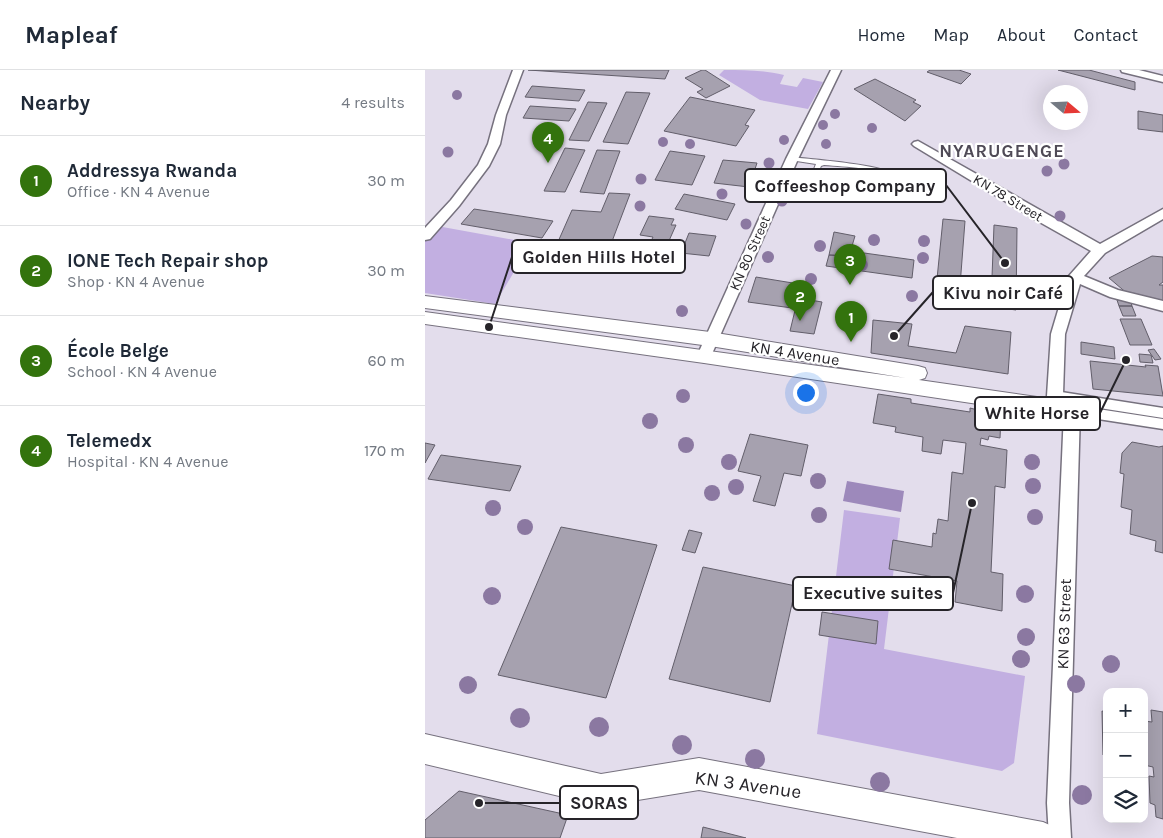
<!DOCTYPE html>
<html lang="en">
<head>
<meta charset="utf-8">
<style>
  body { margin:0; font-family:Karla,sans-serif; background:#f2f2f3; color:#1f2937 }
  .controls { position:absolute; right:15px; bottom:15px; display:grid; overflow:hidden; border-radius:10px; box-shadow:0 5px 20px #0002 }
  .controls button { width:45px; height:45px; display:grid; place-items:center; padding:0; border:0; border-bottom:1px solid #e0e1e3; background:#fff; color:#1f2937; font:25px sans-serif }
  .compass { position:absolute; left:618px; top:15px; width:45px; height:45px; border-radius:50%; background:#fff; box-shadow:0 5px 20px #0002; rotate:109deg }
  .you { position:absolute; left:380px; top:322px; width:18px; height:18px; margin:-12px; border:4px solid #fff; border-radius:50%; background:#1a73e8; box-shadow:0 0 0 8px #1a73e833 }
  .badge { display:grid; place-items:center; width:32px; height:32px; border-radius:50%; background:#33730d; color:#fff; font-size:16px; font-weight:700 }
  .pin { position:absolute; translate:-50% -41px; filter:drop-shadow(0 1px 2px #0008) }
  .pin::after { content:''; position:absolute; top:26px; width:18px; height:15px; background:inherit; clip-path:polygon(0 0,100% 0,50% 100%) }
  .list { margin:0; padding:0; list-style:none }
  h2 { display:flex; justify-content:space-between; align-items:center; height:65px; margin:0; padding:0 20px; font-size:21px }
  h2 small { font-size:16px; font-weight:400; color:#747a83 }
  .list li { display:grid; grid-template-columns:32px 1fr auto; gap:15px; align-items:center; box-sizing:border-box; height:90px; padding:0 20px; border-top:1px solid #e0e1e3 }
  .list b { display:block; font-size:19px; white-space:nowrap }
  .list p { margin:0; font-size:16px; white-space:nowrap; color:#747a83 }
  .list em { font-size:16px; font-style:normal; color:#747a83 }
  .icon { flex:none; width:28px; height:28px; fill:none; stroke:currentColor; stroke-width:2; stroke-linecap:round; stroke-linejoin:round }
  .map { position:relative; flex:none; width:738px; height:768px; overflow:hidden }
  header { display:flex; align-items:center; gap:30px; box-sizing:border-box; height:70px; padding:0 25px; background:#fff; border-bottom:1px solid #e0e1e3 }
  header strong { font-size:24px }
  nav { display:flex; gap:28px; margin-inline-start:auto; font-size:18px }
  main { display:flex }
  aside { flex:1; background:#fff }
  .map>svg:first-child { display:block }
  .green { fill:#c2afe1 }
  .water { fill:#9d89bb }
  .building { fill:#a6a1af; stroke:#625e6a }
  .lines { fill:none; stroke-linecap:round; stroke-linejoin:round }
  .service-casing { stroke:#76717e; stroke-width:2 }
  .pedestrian-casing { stroke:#76717e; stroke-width:3 }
  .minor-casing { stroke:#76717e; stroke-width:3 }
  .tertiary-casing { stroke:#76717e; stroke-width:2 }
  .secondary-casing { stroke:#76717e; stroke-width:2 }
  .service { fill:#fff; fill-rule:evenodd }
  .pedestrian { fill:#fff; fill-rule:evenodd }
  .minor { fill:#fff; fill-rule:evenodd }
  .tertiary { fill:#fff; fill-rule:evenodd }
  .secondary { fill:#fff; fill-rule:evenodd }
  .tree { fill:#8b78a1 }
  .labels { text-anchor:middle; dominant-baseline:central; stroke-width:4.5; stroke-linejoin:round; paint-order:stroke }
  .far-street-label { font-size:14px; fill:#262429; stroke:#fff }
  .street-label { font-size:16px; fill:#262429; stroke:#fff }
  .far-district-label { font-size:18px; font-weight:bold; letter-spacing:1px; fill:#4f4a56; stroke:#fff }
  .near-street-label { font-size:19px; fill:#262429; stroke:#fff }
  .leader { fill:none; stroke:#262429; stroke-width:2 }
  .callout-dot { fill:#262429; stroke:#fff; stroke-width:2 }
  .callout { fill:#fff; stroke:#262429; stroke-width:2 }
  .callout-label { font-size:18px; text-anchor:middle; font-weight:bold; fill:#262429 }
</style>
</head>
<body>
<header>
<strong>Mapleaf</strong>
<nav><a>Home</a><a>Map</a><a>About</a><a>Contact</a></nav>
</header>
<main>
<aside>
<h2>Nearby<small>4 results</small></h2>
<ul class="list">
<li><span class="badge">1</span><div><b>Addressya Rwanda</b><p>Office · KN 4 Avenue</p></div><em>30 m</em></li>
<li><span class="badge">2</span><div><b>IONE Tech Repair shop</b><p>Shop · KN 4 Avenue</p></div><em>30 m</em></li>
<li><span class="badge">3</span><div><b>École Belge</b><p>School · KN 4 Avenue</p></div><em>60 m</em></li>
<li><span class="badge">4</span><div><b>Telemedx</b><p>Hospital · KN 4 Avenue</p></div><em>170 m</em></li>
</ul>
</aside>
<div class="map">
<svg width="738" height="768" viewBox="0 0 738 768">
  <rect width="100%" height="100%" fill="#e3ddec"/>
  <path class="green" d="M299,0C320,0 338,0 359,5L355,14L372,17L378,8L398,12L383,39L335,30L294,5Z
    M12,156L106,173L70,234L0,223V171Z
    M419,440L475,448L459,579L600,606L589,693L577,701L392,664Z"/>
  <path class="water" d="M422,411L479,421L476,442L418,431Z"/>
  <path class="building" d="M103,0H244L240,9Z
    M277,0H280L305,16L281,28L272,22L278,19L260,8Z
    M505,0H534L546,4L536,14L502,2Z
    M633,0H664L710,12V20Z
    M450,9L491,30L488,32L496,36L480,51L429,19Z
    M107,16L160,20L154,31L100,27Z
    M201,22L225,23L203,74L178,72Z
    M265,27L330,40L320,55L324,56L311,76L239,61Z
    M163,32L182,33L164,71L144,70Z
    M105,36L151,39L144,51L98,48Z
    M713,41L738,45V62L713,59Z
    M140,78L160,80L140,122L119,121Z
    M172,80L195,81L179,124L155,122Z
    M245,81L280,86L267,115L230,110Z
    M298,90L332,93L324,117L289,113Z
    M184,123L205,124L175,203L121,199L147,140L176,142Z
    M259,124L310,134L302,150L250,139Z
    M49,139L128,151L117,168L36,154Z
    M224,146L249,149L246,155H251L239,182L222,180L228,167L215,165Z
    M518,149L540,151L534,229L566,233L569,155L592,158L591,240L510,229Z
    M409,162L430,166L424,186L404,185Z
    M264,163L291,166L284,186L256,183Z
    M425,181L489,190L487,208L401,196L404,185L424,186Z
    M727,186L738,187V212L734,215H738V232L704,225L684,208Z
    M331,207L374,214L367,238L323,232Z
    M373,228L397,232L389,264L365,261Z
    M692,230H705L707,236H694Z
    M694,236H707L711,246H698Z
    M695,249H716L727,275H705Z
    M448,250L487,254L483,276L531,283L540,256L586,262L583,304L446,283Z
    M656,272L689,277L690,289L656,284Z
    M729,279L736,289L730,290L723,280Z
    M714,284L726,285L728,293L715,292Z
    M665,291L721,297L720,295L733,296L738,326L668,319Z
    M453,324L486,329V333L545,342V338L576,346L575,368L564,366L563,370L556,368L555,375L582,380L580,418L570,416L566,502L578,504L577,541L530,532L532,511L464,499L468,470L507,477L508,463L511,464L513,449L523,451L527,402L538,404L541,373L518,370L516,384L497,381L498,367L470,362L471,357L448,353Z
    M325,364L383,375L376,406L359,403L350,436L328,431L336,406L313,401Z
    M707,372L734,377L738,376V483L730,481L731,471L705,464L707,440L696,437L699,404L695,403L697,383Z
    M0,373L10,375L0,393Z
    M16,385L96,396L85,421L3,409Z
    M136,457L232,475L181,628L73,605Z
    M264,460L277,463L270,483L257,480Z
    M278,497L371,516L345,632L244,609Z
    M397,542L453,551L451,574L394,565Z
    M726,640L738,642V749L731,747L730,735L725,733L724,706L729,707L728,697L719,695V651L727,652Z
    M677,641L682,642V686L678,685Z
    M34,721L143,745L135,768H0V750Z
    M278,757L321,768H276Z"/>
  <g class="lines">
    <g class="service-casing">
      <path id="service" d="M367,87C389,90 462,94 476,108C479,111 478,115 478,119L469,128L458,131L389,121L383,114L391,94L365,90L364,89ZM399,95C422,97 452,97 471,111L472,118L465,125L458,127L393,118L389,114L396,96Z"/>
    </g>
    <g class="pedestrian-casing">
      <path id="pedestrian" d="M630,321L738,338V348L630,331L626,329L624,326L626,323Z
        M647,335L738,349V359L647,345L643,343L641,340L643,337Z"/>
    </g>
    <g class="minor-casing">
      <path id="minor" d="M88,0H98L81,45L75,74L64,96L34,136L5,169L0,170V158L26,130L53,95L63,74L71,45Z
        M406,0H416L373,89L286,286L284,290L279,292L274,290L272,286L361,89Z
        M696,0H714L738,6V12L697,2Z
        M493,71L675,174L738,139V149L680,183L659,206L693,220L738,231V241L685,227L655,214L640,264L638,324L653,336L655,340L644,733L646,768H624L622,733L639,342L625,330L622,326L626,264L643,207L666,181L611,150L489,76L487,74L489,72Z"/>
    </g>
    <g class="tertiary-casing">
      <path id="tertiary" d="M0,226L285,262L493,296L500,298L502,303L500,308L494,310L647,332L654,334L657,340L654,346L647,348L279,293L0,254V242L481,308L285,276L0,238Z"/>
    </g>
    <g class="secondary-casing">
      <path id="secondary" d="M0,664L176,704L274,688L618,752L629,757L634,768H532L274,720L176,736L0,694Z"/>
    </g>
    <use href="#service" class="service"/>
    <use href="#pedestrian" class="pedestrian"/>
    <use href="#minor" class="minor"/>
    <use href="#tertiary" class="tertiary"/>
    <use href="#secondary" class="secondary"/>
  </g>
  <g class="tree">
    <circle cx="32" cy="25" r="5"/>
    <circle cx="410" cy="44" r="5"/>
    <circle cx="398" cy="55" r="5"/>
    <circle cx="447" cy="58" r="5"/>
    <circle cx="359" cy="70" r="5"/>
    <circle cx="238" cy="72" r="5"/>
    <circle cx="265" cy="74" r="5"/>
    <circle cx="401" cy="74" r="5"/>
    <circle cx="23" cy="82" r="5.5"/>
    <circle cx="344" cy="93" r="5.5"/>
    <circle cx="639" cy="94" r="5.5"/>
    <circle cx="622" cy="101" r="5.5"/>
    <circle cx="216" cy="109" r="5.5"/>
    <circle cx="297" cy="124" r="5.5"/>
    <circle cx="357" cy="131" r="5.5"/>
    <circle cx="215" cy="136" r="5.5"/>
    <circle cx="635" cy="146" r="5.5"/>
    <circle cx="321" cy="154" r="5.5"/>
    <circle cx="449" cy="170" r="6"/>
    <circle cx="499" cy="171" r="6"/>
    <circle cx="395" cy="176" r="6"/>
    <circle cx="343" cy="187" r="6"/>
    <circle cx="498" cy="188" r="6"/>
    <circle cx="437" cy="195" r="6"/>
    <circle cx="386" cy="209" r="6"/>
    <circle cx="487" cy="226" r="6"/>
    <circle cx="257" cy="241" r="6"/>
    <circle cx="258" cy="326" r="7"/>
    <circle cx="225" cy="351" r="8"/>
    <circle cx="261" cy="375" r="8"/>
    <circle cx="304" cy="392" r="8"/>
    <circle cx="607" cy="392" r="8"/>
    <circle cx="393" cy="411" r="8"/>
    <circle cx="608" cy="416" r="8"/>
    <circle cx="311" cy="417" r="8"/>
    <circle cx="287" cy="423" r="8"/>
    <circle cx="68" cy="438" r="8"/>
    <circle cx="394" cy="445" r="8"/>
    <circle cx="610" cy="447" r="8"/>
    <circle cx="100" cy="457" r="8"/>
    <circle cx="600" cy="524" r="9"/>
    <circle cx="67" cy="526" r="9"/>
    <circle cx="601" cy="567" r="9"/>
    <circle cx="596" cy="589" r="9"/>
    <circle cx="686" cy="594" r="9"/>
    <circle cx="651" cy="614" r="9"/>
    <circle cx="43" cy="615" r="9"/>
    <circle cx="95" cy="648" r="10"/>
    <circle cx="174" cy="657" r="10"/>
    <circle cx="257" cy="675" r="10"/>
    <circle cx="330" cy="689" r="10"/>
    <circle cx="455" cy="712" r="10"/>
    <circle cx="657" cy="725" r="10"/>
  </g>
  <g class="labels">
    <g class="far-street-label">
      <text transform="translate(583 128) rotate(31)">KN 78 Street</text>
      <text transform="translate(325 183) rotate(-66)">KN 80 Street</text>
    </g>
    <g class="street-label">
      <text transform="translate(370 283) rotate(9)">KN 4 Avenue</text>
      <text transform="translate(639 554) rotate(-88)">KN 63 Street</text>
    </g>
    <g class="far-district-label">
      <text x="577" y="81">NYARUGENGE</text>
    </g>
    <g class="near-street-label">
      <text transform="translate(323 715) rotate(8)">KN 3 Avenue</text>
    </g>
  </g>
  <path class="leader" d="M580 193L521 115M64 257L87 187M469 266L508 222M701 290L675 343M547 433L528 523M54 733L135 733"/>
  <g class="callout-dot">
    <circle cx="580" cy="193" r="5"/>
    <circle cx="64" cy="257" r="5"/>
    <circle cx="469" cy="266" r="5"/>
    <circle cx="701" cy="290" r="5"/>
    <circle cx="547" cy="433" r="5"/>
    <circle cx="54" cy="733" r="5"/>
  </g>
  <g class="callout">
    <rect x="320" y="99" width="201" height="33" rx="5"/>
    <rect x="87" y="170" width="173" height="33" rx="5"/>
    <rect x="508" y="206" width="140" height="33" rx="5"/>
    <rect x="550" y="327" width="125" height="33" rx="5"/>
    <rect x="368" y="507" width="160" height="33" rx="5"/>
    <rect x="135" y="716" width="78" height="33" rx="5"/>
  </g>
  <g class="callout-label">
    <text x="420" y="122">Coffeeshop Company</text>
    <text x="174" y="193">Golden Hills Hotel</text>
    <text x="578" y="229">Kivu noir Café</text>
    <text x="612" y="349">White Horse</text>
    <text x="448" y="529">Executive suites</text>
    <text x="174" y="739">SORAS</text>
  </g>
</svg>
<div class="controls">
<button>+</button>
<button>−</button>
<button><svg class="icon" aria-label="layers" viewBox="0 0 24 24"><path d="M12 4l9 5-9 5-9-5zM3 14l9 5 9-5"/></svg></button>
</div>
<svg class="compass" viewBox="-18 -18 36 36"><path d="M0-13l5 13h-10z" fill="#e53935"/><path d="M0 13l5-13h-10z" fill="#747a83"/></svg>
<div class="you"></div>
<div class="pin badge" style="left:426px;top:272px">1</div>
<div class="pin badge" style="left:375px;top:251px">2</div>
<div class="pin badge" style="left:425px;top:215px">3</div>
<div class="pin badge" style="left:123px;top:93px">4</div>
</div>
</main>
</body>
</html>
